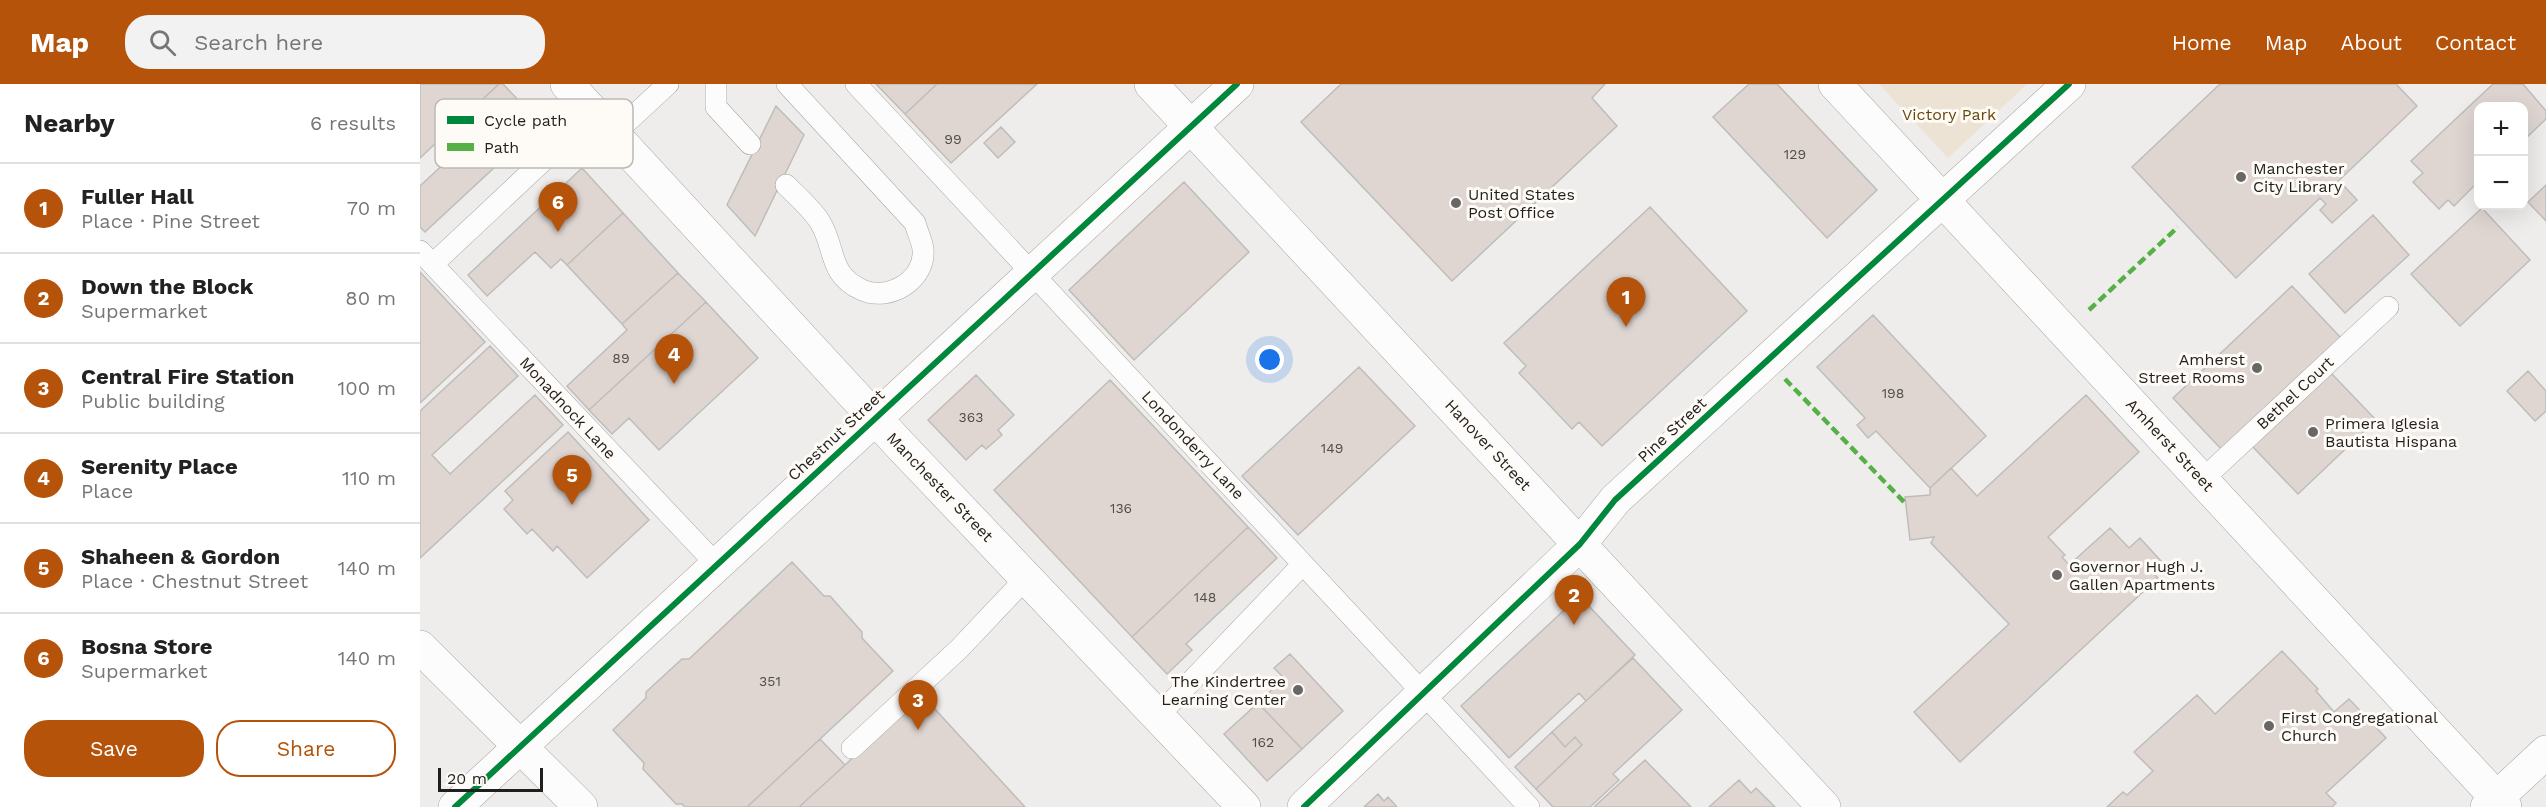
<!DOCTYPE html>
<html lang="en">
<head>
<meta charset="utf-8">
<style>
  body { margin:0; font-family:"Work Sans",sans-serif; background:#f2f2f2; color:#222 }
  .controls { position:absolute; right:18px; top:18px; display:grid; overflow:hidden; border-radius:12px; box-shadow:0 6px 24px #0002 }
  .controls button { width:54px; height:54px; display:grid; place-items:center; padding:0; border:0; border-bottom:2px solid #e0e0e0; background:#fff; color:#222; font:30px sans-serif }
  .scale { position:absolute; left:18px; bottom:15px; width:105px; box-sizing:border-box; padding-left:6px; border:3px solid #201f1d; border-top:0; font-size:16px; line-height:21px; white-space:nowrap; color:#201f1d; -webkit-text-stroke:4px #fefbf7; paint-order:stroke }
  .you { position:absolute; left:850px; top:276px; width:21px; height:21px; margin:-15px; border:4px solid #fff; border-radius:50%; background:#1a73e8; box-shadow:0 0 0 9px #1a73e833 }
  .badge { display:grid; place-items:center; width:39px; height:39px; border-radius:50%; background:#b45309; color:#fff; font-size:20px; font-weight:700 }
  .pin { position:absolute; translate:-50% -50px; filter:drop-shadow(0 2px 3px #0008) }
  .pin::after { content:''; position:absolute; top:32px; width:21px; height:18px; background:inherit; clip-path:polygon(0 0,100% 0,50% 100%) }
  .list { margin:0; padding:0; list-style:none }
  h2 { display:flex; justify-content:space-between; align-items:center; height:78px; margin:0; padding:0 24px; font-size:26px }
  h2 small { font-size:20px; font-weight:400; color:#767676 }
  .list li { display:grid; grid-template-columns:39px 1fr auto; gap:18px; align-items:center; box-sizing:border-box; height:90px; padding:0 24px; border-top:2px solid #e0e0e0 }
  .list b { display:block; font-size:22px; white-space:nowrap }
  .list p { margin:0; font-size:20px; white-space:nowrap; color:#767676 }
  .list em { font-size:20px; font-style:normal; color:#767676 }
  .actions { display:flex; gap:12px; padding:18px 24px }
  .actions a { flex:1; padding:14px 0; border:2px solid #b45309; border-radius:24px; text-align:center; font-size:21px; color:#b45309 }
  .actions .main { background:#b45309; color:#fff }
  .icon { flex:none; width:33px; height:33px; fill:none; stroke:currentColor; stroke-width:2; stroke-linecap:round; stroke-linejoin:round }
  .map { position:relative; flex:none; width:2126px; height:723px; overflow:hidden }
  header { display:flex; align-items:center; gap:36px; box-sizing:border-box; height:84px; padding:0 30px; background:#b45309; color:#fff }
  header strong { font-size:28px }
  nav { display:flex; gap:33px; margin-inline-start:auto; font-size:21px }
  .search { width:420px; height:54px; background:#f2f2f2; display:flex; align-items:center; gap:15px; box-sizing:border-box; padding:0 21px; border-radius:24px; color:#767676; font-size:22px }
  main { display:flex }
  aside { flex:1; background:#fff }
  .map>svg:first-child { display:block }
  .park { fill:#ece3d4 }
  .building { fill:#dfd6d2; stroke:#bebdbb; stroke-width:1.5 }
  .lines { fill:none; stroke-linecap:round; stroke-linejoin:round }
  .lane-casing { stroke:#a8a6a5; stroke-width:22 }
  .street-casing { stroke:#a8a6a5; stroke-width:34 }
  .secondary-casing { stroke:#a8a6a5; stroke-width:34 }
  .lane { stroke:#fdfcfc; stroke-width:21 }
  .street { stroke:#fdfcfc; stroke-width:33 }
  .secondary { stroke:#fdfcfc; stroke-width:33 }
  .quiet { stroke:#55b145; stroke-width:4.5; stroke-dasharray:9 4.5; stroke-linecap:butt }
  .cycleway-casing { stroke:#fefbf7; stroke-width:10 }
  .cycleway { stroke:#00873e; stroke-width:6 }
  .poi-dot { fill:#686765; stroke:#fefbf7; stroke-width:2 }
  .labels { text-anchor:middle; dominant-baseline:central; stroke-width:6; stroke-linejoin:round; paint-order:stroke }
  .number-label { font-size:14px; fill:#504d4a }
  .park-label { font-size:16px; fill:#66480b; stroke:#fefbf7 }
  .poi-label { font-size:16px; fill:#201f1d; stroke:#fefbf7; text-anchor:start }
  .street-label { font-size:16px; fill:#201f1d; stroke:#fefbf7 }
  .key { fill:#fefbf7; stroke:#bbb9b6; stroke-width:1.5 }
  .key-label { font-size:16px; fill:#201f1d }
</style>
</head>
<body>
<header>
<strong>Map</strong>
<div class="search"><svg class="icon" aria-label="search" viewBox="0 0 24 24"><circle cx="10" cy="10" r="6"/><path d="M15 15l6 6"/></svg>Search here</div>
<nav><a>Home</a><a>Map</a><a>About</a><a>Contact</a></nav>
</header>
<main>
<aside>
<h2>Nearby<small>6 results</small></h2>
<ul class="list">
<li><span class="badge">1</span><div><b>Fuller Hall</b><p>Place · Pine Street</p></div><em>70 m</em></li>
<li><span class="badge">2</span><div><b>Down the Block</b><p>Supermarket</p></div><em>80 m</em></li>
<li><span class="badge">3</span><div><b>Central Fire Station</b><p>Public building</p></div><em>100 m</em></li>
<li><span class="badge">4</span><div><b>Serenity Place</b><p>Place</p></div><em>110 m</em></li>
<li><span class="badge">5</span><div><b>Shaheen &amp; Gordon</b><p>Place · Chestnut Street</p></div><em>140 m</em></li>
<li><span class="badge">6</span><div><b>Bosna Store</b><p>Supermarket</p></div><em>140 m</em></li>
</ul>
<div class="actions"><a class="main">Save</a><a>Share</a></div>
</aside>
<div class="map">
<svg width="2126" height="723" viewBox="0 0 2126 723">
  <rect width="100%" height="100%" fill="#efedeb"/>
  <path class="park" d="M1459,0H1607L1528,74Z"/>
  <path class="building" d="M0,0H79L0,74Z
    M79,0H83L121,40L5,148L0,143V102L45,60L31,45Z
    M456,0H517L485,30Z
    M517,0H617L531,79L485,30Z
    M921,0H1185L1172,14L1197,42L1032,197L881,38Z
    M1329,0H1357L1457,106L1407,154L1293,33Z
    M1800,0H1976L1997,22L1912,103L1918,109L1924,102L1937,116L1912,139L1900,126L1906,120L1900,114L1816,194L1712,83Z
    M2073,0H2103L2126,27V35L2104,56V22H2058V98L2034,122L2028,116L2019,125L1993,98L2003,89L1991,77Z
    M356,22L384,51L335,152L307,121Z
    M581,43L595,58L578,74L564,59Z
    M162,84L203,129L147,181L141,175L131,184L115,168L67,212L48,191Z
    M764,98L829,168L714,276L649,206Z
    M2126,101V137L2108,118Z
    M1230,123L1327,227L1182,362L1159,338L1152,345L1099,289L1106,282L1084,259Z
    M2062,124L2110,176L2040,242L1991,190Z
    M203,129L258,189L202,240L147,181Z
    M1953,131L1989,171L1925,229L1889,190Z
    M0,188L65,258L0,319Z
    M258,189L286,218L169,326L147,302L207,246L202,240Z
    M1872,202L1921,254L1803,367L1753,314Z
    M286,218L338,274L239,366L209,334L192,350L169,326Z
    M1453,231L1566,352L1510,404L1456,347L1448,354L1437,341L1445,334L1397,283Z
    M70,262L98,292L12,371L30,390L115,311L143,341L0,474V327Z
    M939,283L995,342L878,451L822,392Z
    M1909,287L1956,336L1878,410L1831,361Z
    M2108,287L2126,307V327L2115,337L2087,307Z
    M556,291L594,331L578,346L582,351L566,365L562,361L546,376L508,336Z
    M690,296L828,443L712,553L574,406Z
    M1666,311L1719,368L1628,453L1645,471L1642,473L1649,481L1690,444L1709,464L1720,454L1741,477L1731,487L1738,494L1540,678L1494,628L1589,540L1511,459L1514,453L1490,456L1485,413L1510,411V404L1531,384L1557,412Z
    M148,348L229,436L167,494L137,462L133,467L112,445L107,450L84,425L93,416L85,407Z
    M828,443L857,474L766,560L772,566L747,590L712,553Z
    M372,478L404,512H410L442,548V554L473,587L327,723H265L262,720H256L223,685L224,679L193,646L226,614V608L262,575H269Z
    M1155,516L1166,519L1215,571L1166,617L1159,609L1089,674L1041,622Z
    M1862,567L1898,605L1896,607L1914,628L1929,615L1966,654L1906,709L1916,719L1912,723H1687L1703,708L1707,711L1733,687L1714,668L1777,611L1795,630Z
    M870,570L923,627L882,665L838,619L864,594L854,584Z
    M1213,574L1262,626L1193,690L1199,696L1170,723H1133L1116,705L1162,661L1155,653L1145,663L1132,648Z
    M501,610L605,723H379L425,681Z
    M838,619L882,665L847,697L804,650Z
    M1132,648L1145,663L1155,653L1162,661L1116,705L1095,683Z
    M400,655L425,681L379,723H327Z
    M1225,676L1271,723H1174Z
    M1319,696L1331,709L1336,704L1355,723H1289Z
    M958,710L964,717L968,713L977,723H944Z"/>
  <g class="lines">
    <g class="lane-casing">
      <path id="lane" d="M296,0V23L330,60
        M436,0L1109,723
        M194,50L248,0
        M366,101C377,112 392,125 400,138C416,164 408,191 442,206C469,218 506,196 503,165C502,157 497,147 495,139L367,0
        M0,167L297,481
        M13,180L174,29
        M1782,396L1968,223
        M738,632L883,480
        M432,664L539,565L607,493"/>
    </g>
    <g class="street-casing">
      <path id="street" d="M147,0L479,360L824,723
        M1415,0L2085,723
        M0,563L161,723
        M35,723L817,0
        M884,723L1160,460L1195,416L1649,0"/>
    </g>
    <g class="secondary-casing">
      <path id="secondary" d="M731,0L1404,723
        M2067,723L2126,668"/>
    </g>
    <use href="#lane" class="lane"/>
    <use href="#street" class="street"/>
    <use href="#secondary" class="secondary"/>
    <path class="quiet" d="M1669,226L1758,143
      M1365,295L1487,421"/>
    <g class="cycleway-casing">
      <path id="cycleway" d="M35,723L817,0
        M884,723L1160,460L1195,416L1649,0"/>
    </g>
    <use href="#cycleway" class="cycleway"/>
  </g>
  <g class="poi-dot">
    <circle cx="1821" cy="93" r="6"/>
    <circle cx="1036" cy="119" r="6"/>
    <circle cx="1837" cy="284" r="6"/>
    <circle cx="1893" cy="348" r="6"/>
    <circle cx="1637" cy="491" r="6"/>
    <circle cx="878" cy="606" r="6"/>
    <circle cx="1849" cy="642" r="6"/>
  </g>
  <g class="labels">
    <g class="number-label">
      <text x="533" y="55">99</text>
      <text x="1375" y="70">129</text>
      <text x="201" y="274">89</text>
      <text x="1473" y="309">198</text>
      <text x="551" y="333">363</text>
      <text x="912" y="364">149</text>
      <text x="701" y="424">136</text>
      <text x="785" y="513">148</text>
      <text x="350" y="597">351</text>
      <text x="843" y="658">162</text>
    </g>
    <g class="park-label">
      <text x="1529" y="30">Victory Park</text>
    </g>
    <g class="poi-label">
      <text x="1833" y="84">Manchester<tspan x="1833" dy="18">City Library</tspan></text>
      <text x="1048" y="110">United States<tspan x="1048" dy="18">Post Office</tspan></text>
      <text x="1825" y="275" text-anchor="end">Amherst<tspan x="1825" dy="18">Street Rooms</tspan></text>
      <text x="1905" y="339">Primera Iglesia<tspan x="1905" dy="18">Bautista Hispana</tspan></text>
      <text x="1649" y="482">Governor Hugh J.<tspan x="1649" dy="18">Gallen Apartments</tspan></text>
      <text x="866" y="597" text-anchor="end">The Kindertree<tspan x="866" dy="18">Learning Center</tspan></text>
      <text x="1861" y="633">First Congregational<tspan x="1861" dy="18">Church</tspan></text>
    </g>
    <g class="street-label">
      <text transform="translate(1875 309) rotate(-43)">Bethel Court</text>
      <text transform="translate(148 324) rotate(47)">Monadnock Lane</text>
      <text transform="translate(1252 346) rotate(-43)">Pine Street</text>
      <text transform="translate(416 351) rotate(-43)">Chestnut Street</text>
      <text transform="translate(773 361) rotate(47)">Londonderry Lane</text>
      <text transform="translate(1068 361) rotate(47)">Hanover Street</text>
      <text transform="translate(1750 361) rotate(47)">Amherst Street</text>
      <text transform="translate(520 403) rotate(46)">Manchester Street</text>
    </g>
  </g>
  <rect x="15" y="15" width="198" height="69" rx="9" class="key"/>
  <rect x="27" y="32" width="27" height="8" fill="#00873e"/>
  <rect x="27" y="59" width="27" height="8" fill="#55b145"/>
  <g class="key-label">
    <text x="64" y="42">Cycle path</text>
    <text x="64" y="69">Path</text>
  </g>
</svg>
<div class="controls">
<button>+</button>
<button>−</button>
</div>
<div class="scale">20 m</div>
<div class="you"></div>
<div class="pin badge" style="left:1206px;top:243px">1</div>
<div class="pin badge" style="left:1154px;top:541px">2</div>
<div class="pin badge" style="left:498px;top:646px">3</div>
<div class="pin badge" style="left:254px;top:300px">4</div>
<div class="pin badge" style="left:152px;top:421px">5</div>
<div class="pin badge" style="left:138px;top:148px">6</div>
</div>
</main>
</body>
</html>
